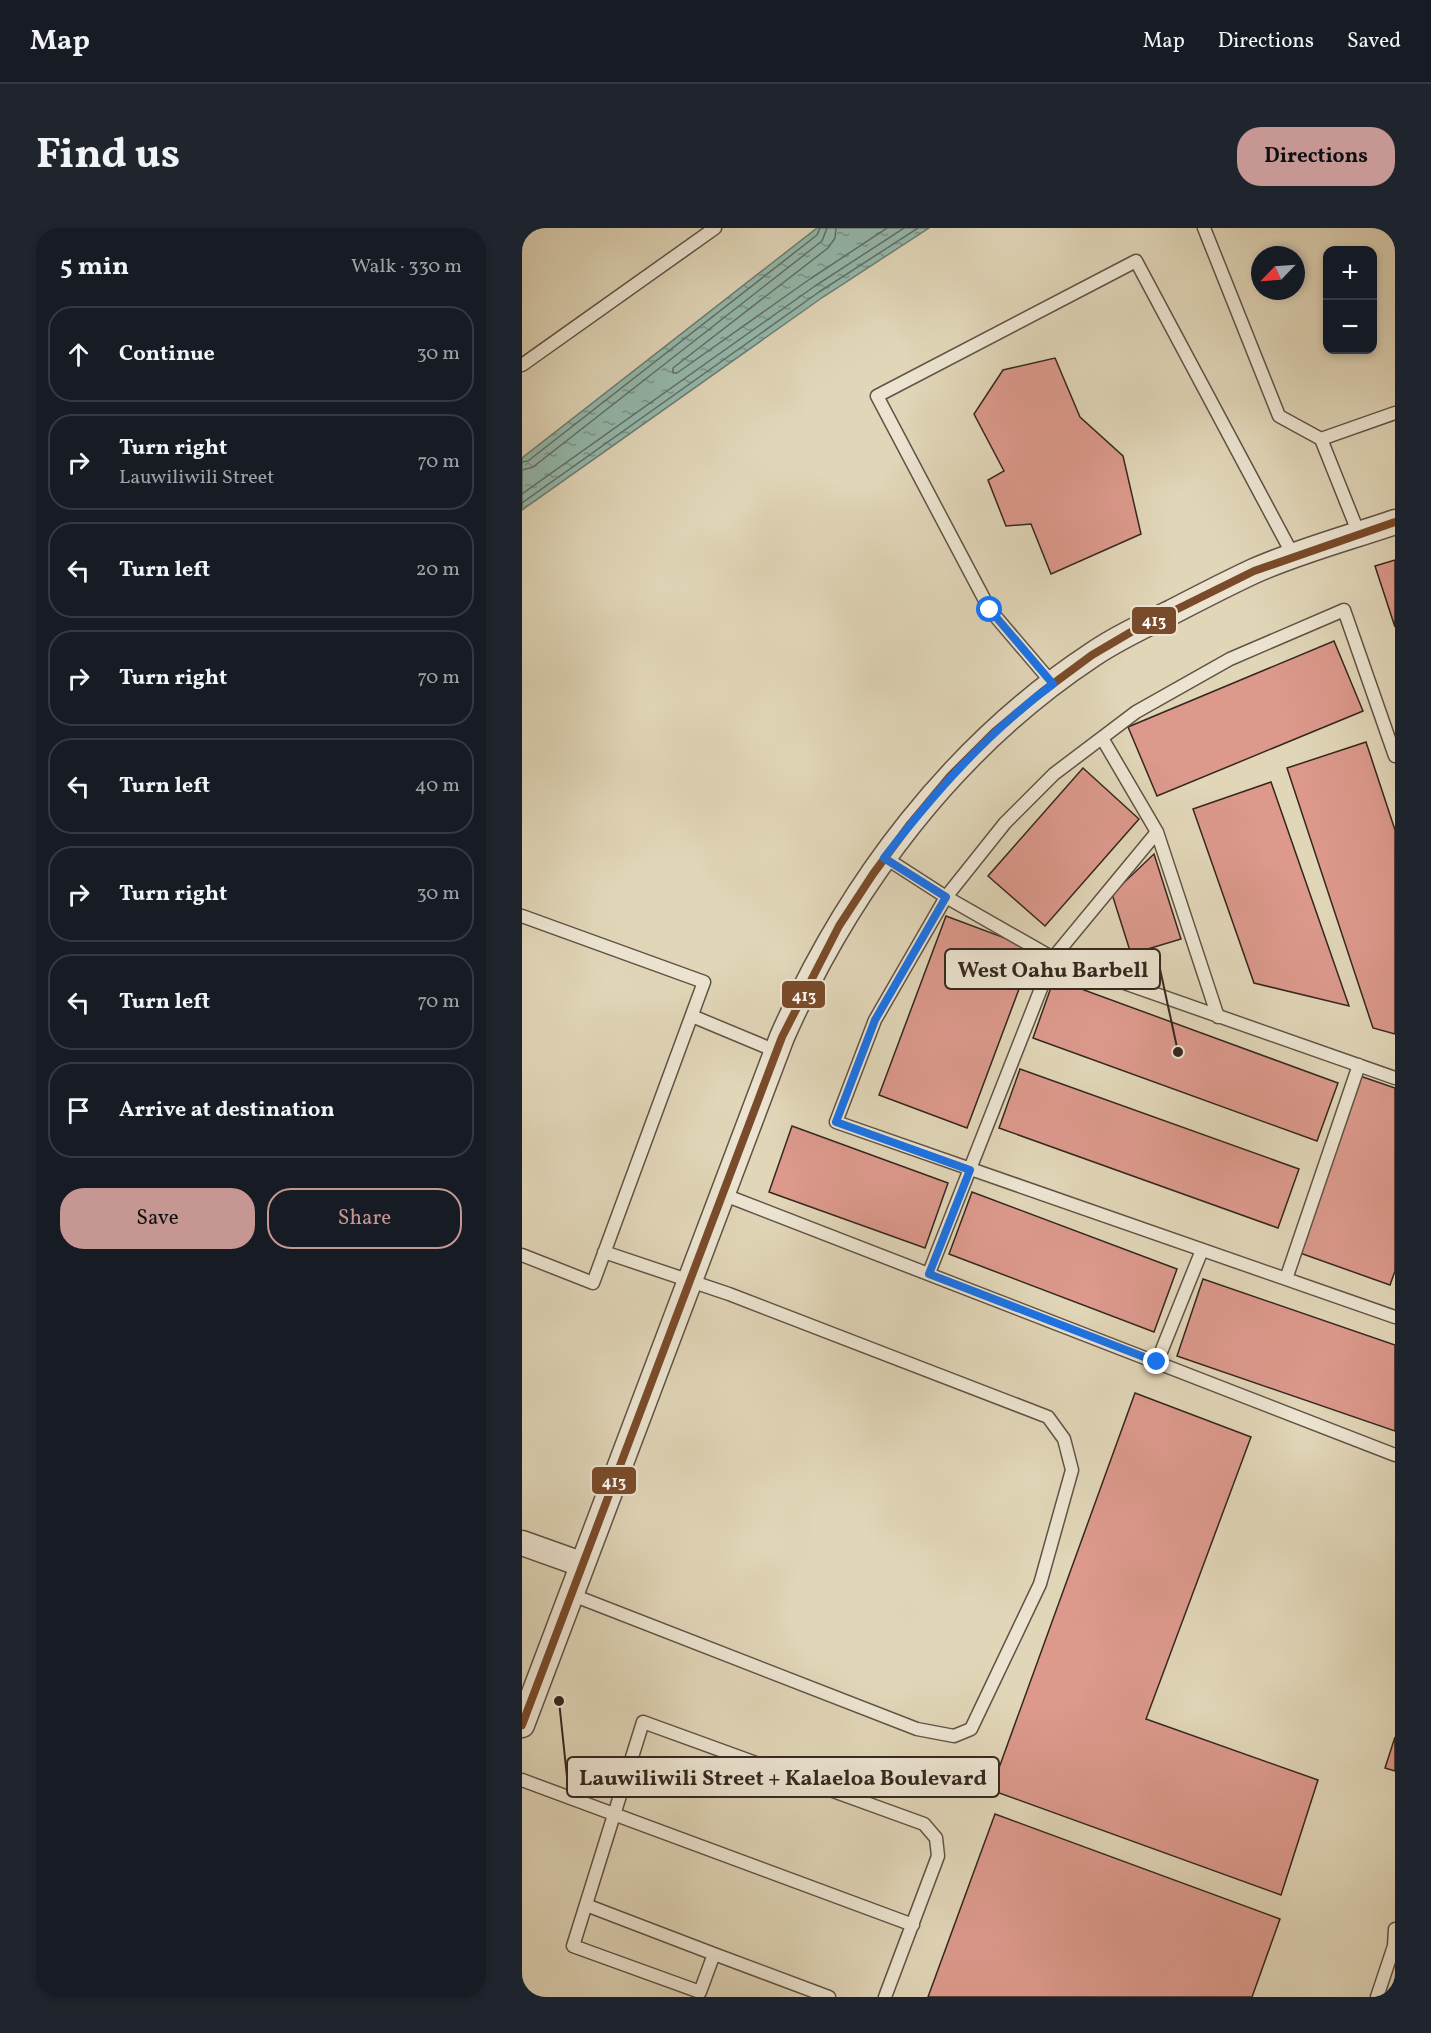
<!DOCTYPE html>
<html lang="en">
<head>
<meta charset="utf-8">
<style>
  body { margin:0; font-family:Vollkorn,serif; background:#20242c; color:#f1f3f6 }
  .controls { position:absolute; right:18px; top:18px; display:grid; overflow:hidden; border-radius:12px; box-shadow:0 3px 9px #0003 }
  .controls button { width:54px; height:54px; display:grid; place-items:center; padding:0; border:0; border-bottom:2px solid #363941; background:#171b24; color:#f1f3f6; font:30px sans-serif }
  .compass { position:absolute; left:729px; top:18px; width:54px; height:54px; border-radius:50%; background:#171b24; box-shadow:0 3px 9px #0003; rotate:245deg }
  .stop { position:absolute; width:18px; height:18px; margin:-14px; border:4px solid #1a73e8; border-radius:50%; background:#fff }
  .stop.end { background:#1a73e8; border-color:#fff; box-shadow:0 2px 6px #0008 }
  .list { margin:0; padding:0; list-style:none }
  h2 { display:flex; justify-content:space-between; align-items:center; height:78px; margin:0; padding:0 24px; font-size:26px }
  h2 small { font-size:20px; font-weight:400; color:#9ea1a6 }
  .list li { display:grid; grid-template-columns:39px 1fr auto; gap:18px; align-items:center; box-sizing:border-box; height:96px; margin:0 12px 12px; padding:0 12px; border:2px solid #363941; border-radius:24px }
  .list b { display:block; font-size:22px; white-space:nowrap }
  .list p { margin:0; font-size:20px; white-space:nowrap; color:#9ea1a6 }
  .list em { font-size:20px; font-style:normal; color:#9ea1a6 }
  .actions { display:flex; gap:12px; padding:18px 24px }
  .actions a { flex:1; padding:14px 0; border:2px solid #c59692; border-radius:24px; text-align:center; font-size:21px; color:#c59692 }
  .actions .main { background:#c59692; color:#111 }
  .icon { flex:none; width:33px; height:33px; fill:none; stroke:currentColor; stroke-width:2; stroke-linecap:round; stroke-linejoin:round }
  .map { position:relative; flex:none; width:873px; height:1769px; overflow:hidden; border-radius:24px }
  header { display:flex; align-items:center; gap:36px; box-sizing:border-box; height:84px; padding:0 30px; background:#171b24; border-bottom:2px solid #363941 }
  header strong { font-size:28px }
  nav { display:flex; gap:33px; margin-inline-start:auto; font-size:21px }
  .intro { display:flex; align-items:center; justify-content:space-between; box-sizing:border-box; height:144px; padding:0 36px }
  h1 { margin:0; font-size:42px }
  .button { padding:15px 27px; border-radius:24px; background:#c59692; color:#111; font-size:21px; font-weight:700 }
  main { display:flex; gap:36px; padding:0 36px }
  aside { flex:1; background:#171b24; border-radius:24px; box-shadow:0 3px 9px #0003 }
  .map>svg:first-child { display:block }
  .water { fill:url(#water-ripples); stroke:#6e7f74; stroke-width:1.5 }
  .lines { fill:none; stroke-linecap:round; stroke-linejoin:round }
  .shore { stroke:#647066; stroke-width:1.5 }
  .building { fill:#dc998c; stroke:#35271f; stroke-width:1.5 }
  .lane-casing { stroke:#605345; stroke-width:15 }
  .street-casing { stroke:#605345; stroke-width:27 }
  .lane { stroke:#ece4d1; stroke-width:12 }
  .street { stroke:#ece4d1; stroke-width:24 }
  .bus-1-casing { stroke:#ece4d1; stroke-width:12 }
  .bus-1 { stroke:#7a4b2a; stroke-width:8 }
  .route { stroke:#1a73e8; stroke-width:8 }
  .leader { fill:none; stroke:#35271f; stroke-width:2 }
  .callout-dot { fill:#35271f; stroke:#ece4d1; stroke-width:2 }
  .callout { fill:#ece4d1; stroke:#35271f; stroke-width:2 }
  .callout-label { font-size:22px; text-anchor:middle; font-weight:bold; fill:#35271f }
  .line-badge { stroke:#ece4d1; stroke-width:2 }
  .badge-label { font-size:16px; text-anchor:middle; font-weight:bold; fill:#fff }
</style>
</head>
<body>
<header>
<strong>Map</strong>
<nav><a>Map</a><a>Directions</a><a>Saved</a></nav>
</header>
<div class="intro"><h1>Find us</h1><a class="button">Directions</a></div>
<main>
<aside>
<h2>5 min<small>Walk · 330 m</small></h2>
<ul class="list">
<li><svg class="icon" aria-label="ahead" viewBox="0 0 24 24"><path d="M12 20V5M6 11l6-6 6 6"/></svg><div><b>Continue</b></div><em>30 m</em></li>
<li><svg class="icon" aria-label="right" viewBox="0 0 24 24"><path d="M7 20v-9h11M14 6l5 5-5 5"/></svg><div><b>Turn right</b><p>Lauwiliwili Street</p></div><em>70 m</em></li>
<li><svg class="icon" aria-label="left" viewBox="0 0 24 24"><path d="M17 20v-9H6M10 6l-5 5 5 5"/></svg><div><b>Turn left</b></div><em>20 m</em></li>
<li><svg class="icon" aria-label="right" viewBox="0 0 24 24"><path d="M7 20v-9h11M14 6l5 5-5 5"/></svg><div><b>Turn right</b></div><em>70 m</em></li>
<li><svg class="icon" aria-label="left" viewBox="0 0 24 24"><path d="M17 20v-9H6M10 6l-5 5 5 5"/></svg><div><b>Turn left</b></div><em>40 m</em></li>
<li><svg class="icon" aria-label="right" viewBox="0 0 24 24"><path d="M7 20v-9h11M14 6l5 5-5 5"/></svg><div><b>Turn right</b></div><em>30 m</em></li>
<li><svg class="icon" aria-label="left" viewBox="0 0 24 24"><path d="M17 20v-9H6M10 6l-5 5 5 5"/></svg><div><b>Turn left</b></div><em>70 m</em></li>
<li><svg class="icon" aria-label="arrive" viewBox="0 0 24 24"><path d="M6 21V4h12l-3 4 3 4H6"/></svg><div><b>Arrive at destination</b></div></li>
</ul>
<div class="actions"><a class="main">Save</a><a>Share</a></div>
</aside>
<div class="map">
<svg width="873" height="1769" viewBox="0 0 873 1769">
  <defs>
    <pattern id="water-ripples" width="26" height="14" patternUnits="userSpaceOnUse" patternTransform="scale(1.5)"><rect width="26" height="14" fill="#94b9ad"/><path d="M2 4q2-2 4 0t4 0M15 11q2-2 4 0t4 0" fill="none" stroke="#7a968c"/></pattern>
  </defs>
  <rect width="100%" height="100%" fill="#e1d6b8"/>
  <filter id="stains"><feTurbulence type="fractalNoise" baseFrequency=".00333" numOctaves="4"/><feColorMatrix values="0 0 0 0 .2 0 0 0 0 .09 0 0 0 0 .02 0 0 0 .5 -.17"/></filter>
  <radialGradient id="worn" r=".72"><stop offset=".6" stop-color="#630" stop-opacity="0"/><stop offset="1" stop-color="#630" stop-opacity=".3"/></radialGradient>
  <path class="water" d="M295,0H407L301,69L0,282V230Z"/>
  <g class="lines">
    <path class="shore" d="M314,0L313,10L306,20L151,140V145H155L288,51L365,0
      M0,234L6,233L295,7L298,0
      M0,242L11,239L300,13L305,0
      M0,266L293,58L382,0
      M0,275L297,64L396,0"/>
  </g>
  <path class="building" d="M533,130L558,189L601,228L619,306L529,346L509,296L484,298L466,252L482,243L452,186L481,142Z
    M873,332V399L853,338Z
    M812,413L841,483L635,568L606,499Z
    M844,514L873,602V806L851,800L765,540Z
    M561,540L617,591L523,698L466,648Z
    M749,554L827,778L732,755L671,581Z
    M632,626L659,711L609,726L590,666Z
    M424,688L512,721L445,900L357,867Z
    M532,751L816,855L795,913L511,810Z
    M498,841L777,941L756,1000L477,900Z
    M838,848L873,860V1043L868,1057L778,1025Z
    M270,898L426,955L403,1020L247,964Z
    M450,964L655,1041L632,1104L427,1026Z
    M681,1051L873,1117V1203L655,1128Z
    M613,1165L729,1209L624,1491L796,1552L759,1667L469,1562Z
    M873,1509V1543L863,1540Z
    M473,1586L758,1691L730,1769H406Z"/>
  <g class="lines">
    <g class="lane-casing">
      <path id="lane" d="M682,0L757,188L799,211
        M0,137L193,0
        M837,306L799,211L873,185
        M531,456L468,382L355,168L614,33L772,329
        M580,510L635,604
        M873,528L822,382L708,431L614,484L532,546L483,595L424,669L531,730L873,850
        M362,629L424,669L353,792L314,894L873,1089
        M0,688L182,754L71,1055L0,1027
        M170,788L254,823
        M200,966L873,1227
        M407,1045L531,730L635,604L696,789
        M764,1051L837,837
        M635,1134L680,1022
        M48,1366L395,1501L432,1508L449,1501L518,1356L550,1242L542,1211L526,1189L207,1066L82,1024
        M0,1552L391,1697
        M64,1677L192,1726
        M307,1769L192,1726L178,1764L51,1718L121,1494L402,1596L414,1610L416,1628L363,1769
        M855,1769L872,1718L873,1701"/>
    </g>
    <g class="street-casing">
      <path id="street" d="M0,1315L59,1336
        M0,1497L260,809C327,657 431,519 570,427C595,410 623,397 650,384C677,370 704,356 732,343C777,323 826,310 873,294"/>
    </g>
    <use href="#lane" class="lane"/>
    <use href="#street" class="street"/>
    <g class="bus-1-casing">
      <path id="bus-1" d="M0,1497L260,809L317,698L351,646L388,596L428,548L472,504L520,464L570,427L609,404L732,343L873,294"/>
    </g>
    <use href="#bus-1" class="bus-1"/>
  </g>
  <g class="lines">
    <path class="route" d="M468,382L531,456C465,505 412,565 362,630L424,669L353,792L314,894L448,942L407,1046L635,1134"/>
  </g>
  <path class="leader" d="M656 824L638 741M37 1473L45 1549"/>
  <g class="callout-dot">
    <circle cx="656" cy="824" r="6"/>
    <circle cx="37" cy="1473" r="6"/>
  </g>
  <g class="callout">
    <rect x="423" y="721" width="215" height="40" rx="6"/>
    <rect x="45" y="1529" width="432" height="40" rx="6"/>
  </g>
  <g class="callout-label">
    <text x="531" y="749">West Oahu Barbell</text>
    <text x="261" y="1557">Lauwiliwili Street + Kalaeloa Boulevard</text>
  </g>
  <g class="line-badge">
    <rect x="609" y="378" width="46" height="29" rx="6" fill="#7a4b2a"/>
    <rect x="259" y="752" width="45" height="29" rx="6" fill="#7a4b2a"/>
    <rect x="69" y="1238" width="46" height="29" rx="6" fill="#7a4b2a"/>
  </g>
  <g class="badge-label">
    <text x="632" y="398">413</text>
    <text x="282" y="773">413</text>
    <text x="92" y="1259">413</text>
  </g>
  <rect width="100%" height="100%" filter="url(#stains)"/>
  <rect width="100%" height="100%" fill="url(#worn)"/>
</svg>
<div class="controls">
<button>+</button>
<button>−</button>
</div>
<svg class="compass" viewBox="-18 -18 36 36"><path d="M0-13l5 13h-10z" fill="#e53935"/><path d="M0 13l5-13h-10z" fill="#9ea1a6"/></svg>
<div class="stop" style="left:468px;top:382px"></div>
<div class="stop end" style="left:635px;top:1134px"></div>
</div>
</main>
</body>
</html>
